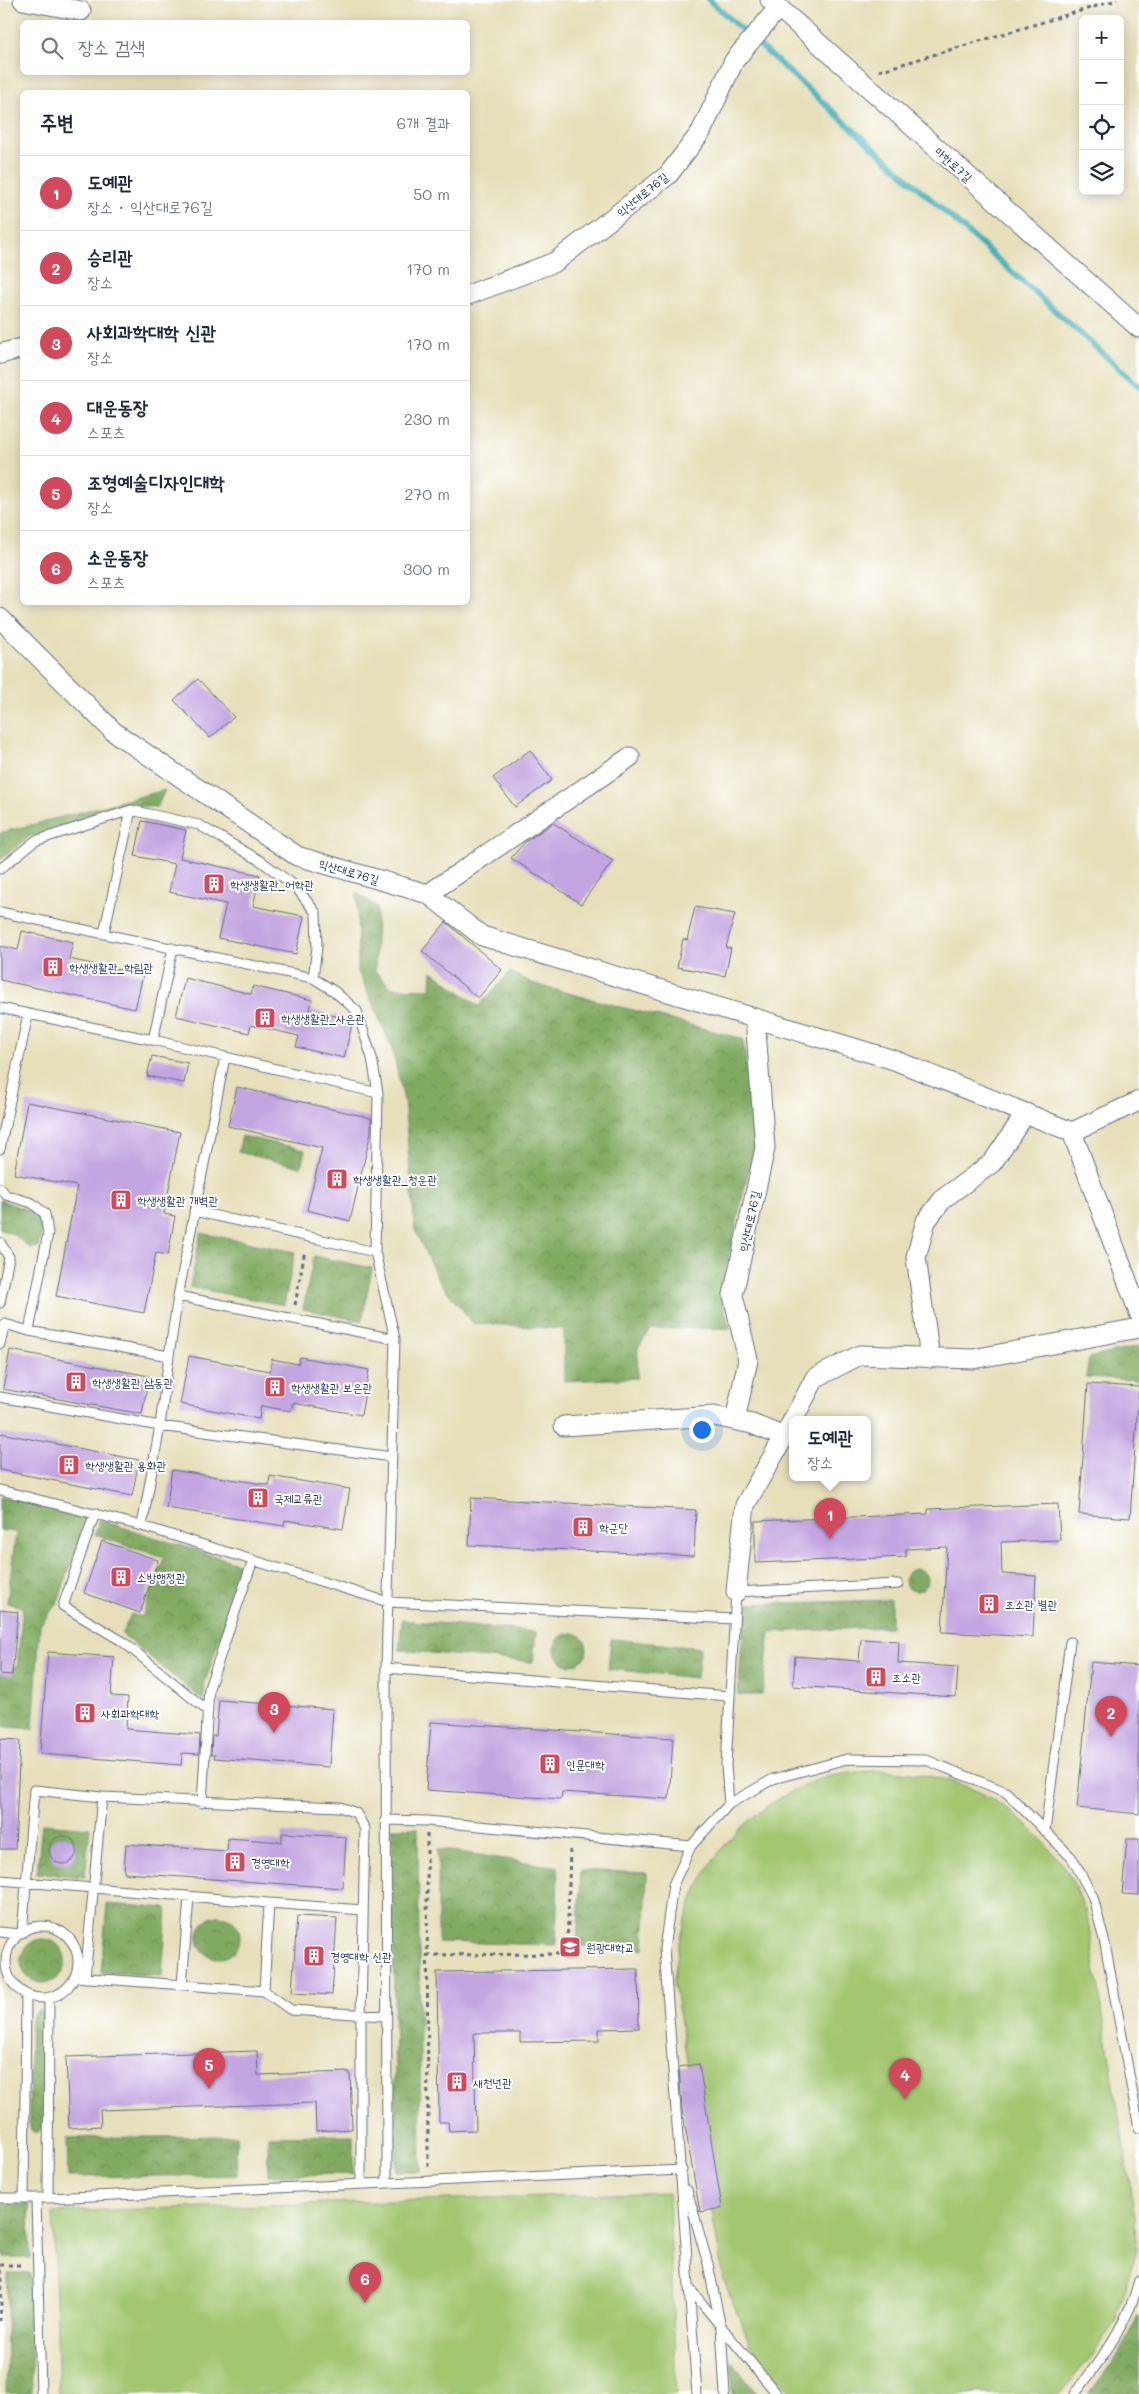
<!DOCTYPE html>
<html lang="ko">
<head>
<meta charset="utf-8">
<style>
  body { margin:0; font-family:Mali,"Poor Story",sans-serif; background:#f2f2f3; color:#1f2937 }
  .controls { position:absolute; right:15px; top:15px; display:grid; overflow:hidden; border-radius:8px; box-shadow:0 2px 12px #0003 }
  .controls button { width:45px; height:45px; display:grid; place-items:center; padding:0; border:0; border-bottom:1px solid #e0e1e3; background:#fff; color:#1f2937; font:25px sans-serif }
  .you { position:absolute; left:701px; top:1429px; width:18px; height:18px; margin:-12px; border:4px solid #fff; border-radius:50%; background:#1a73e8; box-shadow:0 0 0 8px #1a73e833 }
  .badge { display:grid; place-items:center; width:32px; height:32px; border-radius:50%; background:#d1495b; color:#fff; font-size:16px; font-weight:700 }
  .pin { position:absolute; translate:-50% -41px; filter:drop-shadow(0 1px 2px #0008) }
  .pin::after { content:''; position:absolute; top:26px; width:18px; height:15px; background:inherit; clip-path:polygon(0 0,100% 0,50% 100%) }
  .popup { position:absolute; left:789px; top:1416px; width:82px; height:65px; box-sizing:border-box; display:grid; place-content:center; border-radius:8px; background:#fff; filter:drop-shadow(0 1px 4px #0005); font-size:16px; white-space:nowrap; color:#747a83 }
  .popup b { font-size:19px; color:#1f2937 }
  .popup::after { content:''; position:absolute; left:50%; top:100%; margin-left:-10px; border:10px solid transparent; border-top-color:#fff }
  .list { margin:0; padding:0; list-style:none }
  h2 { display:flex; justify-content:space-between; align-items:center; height:65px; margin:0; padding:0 20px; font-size:21px }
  h2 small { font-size:16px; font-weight:400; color:#747a83 }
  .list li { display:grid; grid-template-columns:32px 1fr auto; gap:15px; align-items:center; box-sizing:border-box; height:75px; padding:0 20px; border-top:1px solid #e0e1e3 }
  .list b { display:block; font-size:19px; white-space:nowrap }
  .list p { margin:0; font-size:16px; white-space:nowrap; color:#747a83 }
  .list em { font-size:16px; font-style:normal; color:#747a83 }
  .icon { flex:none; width:28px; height:28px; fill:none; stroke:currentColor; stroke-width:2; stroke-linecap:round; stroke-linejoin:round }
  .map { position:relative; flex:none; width:1139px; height:2394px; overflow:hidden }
  .search { position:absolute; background:#fff; box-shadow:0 2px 12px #0003; left:20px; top:20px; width:450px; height:55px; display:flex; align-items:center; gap:12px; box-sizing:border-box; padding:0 18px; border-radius:8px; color:#747a83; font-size:19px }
  .panel { position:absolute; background:#fff; box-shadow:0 2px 12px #0003; left:20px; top:90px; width:450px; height:515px; border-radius:8px }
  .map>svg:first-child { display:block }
  .forest { fill:url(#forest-crowns); stroke:#4e6d60 }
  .green { fill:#a3c670; stroke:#5f7a67 }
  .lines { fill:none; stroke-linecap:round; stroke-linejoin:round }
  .stream { stroke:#3caeb6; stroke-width:6 }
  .building { fill:#c2a5e1 }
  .service-casing { stroke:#626d7e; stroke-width:11 }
  .minor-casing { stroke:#626d7e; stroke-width:21 }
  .path { stroke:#626d7e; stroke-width:3; stroke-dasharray:4 4; stroke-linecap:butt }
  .service { stroke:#fff; stroke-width:9 }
  .minor { stroke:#fff; stroke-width:19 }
  .labels { text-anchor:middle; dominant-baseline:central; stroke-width:4; stroke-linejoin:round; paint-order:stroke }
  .street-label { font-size:12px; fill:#1b2f5e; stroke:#fff }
  .poi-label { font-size:12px; fill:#1b2f5e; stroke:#fff; text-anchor:start }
</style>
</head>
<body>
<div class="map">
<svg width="1139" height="2394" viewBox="0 0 1139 2394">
  <defs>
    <pattern id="forest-crowns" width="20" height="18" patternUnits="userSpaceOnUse" patternTransform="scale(1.25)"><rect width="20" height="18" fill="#82ab62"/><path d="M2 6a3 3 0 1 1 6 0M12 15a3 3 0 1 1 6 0" fill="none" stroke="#6a8c54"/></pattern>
  </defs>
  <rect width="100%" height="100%" fill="#fff"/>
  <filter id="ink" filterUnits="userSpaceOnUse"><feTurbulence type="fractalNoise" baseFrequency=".02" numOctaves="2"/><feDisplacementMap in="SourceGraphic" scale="10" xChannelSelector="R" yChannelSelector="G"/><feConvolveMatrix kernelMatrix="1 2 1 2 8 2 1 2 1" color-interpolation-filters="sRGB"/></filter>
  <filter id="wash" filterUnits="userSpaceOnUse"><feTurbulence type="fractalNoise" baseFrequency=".0096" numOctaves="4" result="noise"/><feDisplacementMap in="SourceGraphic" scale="20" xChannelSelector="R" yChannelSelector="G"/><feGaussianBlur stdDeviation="1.12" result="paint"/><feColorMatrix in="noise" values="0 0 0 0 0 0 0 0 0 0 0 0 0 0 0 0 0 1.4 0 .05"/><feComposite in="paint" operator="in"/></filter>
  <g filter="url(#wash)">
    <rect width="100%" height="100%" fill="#e6dfba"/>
    <path class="forest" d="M165,790L157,807L128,806L29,837L0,860V833Z
      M357,893L377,907L375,971L392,988L431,989L432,971L479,1006L510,972L534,984L743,1039L755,1143L720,1294L730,1328L651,1329L638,1348L637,1378L564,1381V1329L473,1323L438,1280L415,1230L404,1100L391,1045L358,971Z
      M242,1136L305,1150L301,1167L238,1152Z
      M0,1200L29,1211L39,1218L41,1234L38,1247L30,1248L13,1234L0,1229Z
      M201,1233L295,1252L284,1305L190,1287Z
      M314,1256L372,1268L362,1321L303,1309Z
      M1139,1346V1380L1086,1377L1089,1358Z
      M0,1496L87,1518L57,1604L40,1625L33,1729L0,1726V1666L17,1667L23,1607L7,1603L16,1532L0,1530Z
      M99,1520L244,1565L204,1685V1701L122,1634L131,1614L142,1617L164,1558L95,1535Z
      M905 1580a11 11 0 1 1 22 0a11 11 0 1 1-22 0Z
      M891,1600V1627L770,1632L762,1695H738L745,1604Z
      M402,1620L536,1632L533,1662L399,1650Z
      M555 1649a16 16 0 1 1 32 0a16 16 0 1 1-32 0Z
      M611,1639L700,1648L697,1678L608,1669Z
      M42,1824L90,1828L85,1877L37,1873Z
      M392,1828H418L421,2171H396Z
      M438,1849L558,1867L556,1945L438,1942Z
      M581,1870L647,1873L644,1949L577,1946Z
      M107,1904L167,1908L162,1976L101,1972Z
      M198 1937a21 21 0 1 1 42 0a21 21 0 1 1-42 0Z
      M21 1961a22 22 0 1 1 44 0a22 22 0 1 1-44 0Z
      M38,2010L42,2013L44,2020L43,2122L41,2129L36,2133L31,2129L29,2122L31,2020Z
      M353,2135V2174L268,2175V2136Z
      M236,2136L237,2175L68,2177L67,2138Z
      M0,2204L29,2205L30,2258H5L0,2244Z
      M8,2273H30L32,2393L6,2394Z
      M1139,2314V2394H1089L1118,2355Z
      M731,2360L757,2394H733Z"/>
    <path class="green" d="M885,1770C908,1773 931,1775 953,1782C1001,1796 1041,1833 1068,1873C1076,1886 1081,1902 1087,1915L1135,2217L1136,2253L1115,2321L1094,2354L1068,2385L1058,2394H794L767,2369L749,2342L723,2278L674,1982C683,1890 720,1824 807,1784C830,1773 860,1772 885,1770Z
      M669,2192L676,2394H59L53,2212Z"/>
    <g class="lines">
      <path class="stream" d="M709,0L1139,386"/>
    </g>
    <g id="blocks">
      <path class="building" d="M198,679L234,717L210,738L174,700Z
        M530,750L552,780L515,807L493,778Z
        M142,821L186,830L180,858L260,875L253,906L304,916L296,954L218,938L226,904L169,892L175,864L135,856Z
        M553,823L613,861L581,904L511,858L525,842Z
        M695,907L735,914L726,948H731L725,976L677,967L683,939L687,940Z
        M446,922L502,970L478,998L422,951Z
        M22,931L73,942L69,959L143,975L135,1009L0,980V946L18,950Z
        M185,978L251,994L253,986L312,1000L310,1010L353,1020L344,1058L296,1047L299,1036L251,1025L249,1033L176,1016Z
        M152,1056L188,1063L184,1083L147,1076Z
        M237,1087L371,1118V1132L350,1221L307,1210L322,1148L228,1126Z
        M27,1102L180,1132L164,1214L175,1216L168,1255L156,1253L144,1313L56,1296L77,1186L14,1174Z
        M10,1350L149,1376L142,1414L3,1389Z
        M189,1356L270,1371L272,1359L298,1364L300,1357L369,1370L361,1415L293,1403L291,1411L261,1406L259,1419L180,1404Z
        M1088,1384L1139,1387L1130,1518L1079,1514Z
        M0,1433L139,1460L132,1496L0,1470Z
        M172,1470L269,1485L270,1476L350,1489L343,1529L285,1520L284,1526L166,1508Z
        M471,1498L696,1510L694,1556L469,1545Z
        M1058,1504L1060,1540L1001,1542L1002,1574L1036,1576L1033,1637L942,1632L947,1547L906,1549V1557L755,1563V1521L928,1514V1509Z
        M102,1541L158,1560L140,1613L84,1593Z
        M0,1610L18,1612L12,1675L0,1674Z
        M861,1639L899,1641L898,1663L958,1667L956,1697L793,1686L795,1656L859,1661Z
        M48,1652L114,1657L111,1696L128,1697L126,1729L200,1735L199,1754L182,1753L181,1765L40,1754Z
        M1091,1662L1139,1666V1814L1077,1808Z
        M219,1700L333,1709L329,1767L214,1758L215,1755H211L212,1736H216Z
        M431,1722L673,1738L669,1799L562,1792L561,1799L426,1790Z
        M0,1739L20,1740L15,1849H0Z
        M282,1833L346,1837L343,1888L124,1873L126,1844L227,1851L228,1838L282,1842Z
        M49 1850a14 14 0 1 1 28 0a14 14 0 1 1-28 0Z
        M1127,1839H1139V1895L1122,1894Z
        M297,1916L337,1918L332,1995L292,1993Z
        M638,1969L639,2028L599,2029V2041L520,2042V2033H474L476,2130L449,2131L448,2122H439L437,1972Z
        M257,2051L258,2075L350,2072L352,2129L316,2131L315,2103L100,2110L101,2126L69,2128L66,2057Z
        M699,2064L722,2208L700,2212L682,2109L679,2067Z"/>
    </g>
  </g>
  <g filter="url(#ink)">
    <use href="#blocks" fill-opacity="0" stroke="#626d7e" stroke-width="1"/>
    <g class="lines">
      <g class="service-casing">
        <path id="service" d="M0,869L35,841L131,810L199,825L261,861L295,886L316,913L317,947L313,978
          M0,912L313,978L334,991L357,1011L372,1058L378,1093L375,1252L395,1339L386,1668L387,2182
          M104,933L131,810
          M0,1008L153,1040L378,1093
          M153,1040L173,948
          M0,1149L28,1014
          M0,1188L6,1195L32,1203L45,1214L48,1233L29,1331
          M194,1211L375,1252
          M0,1242L9,1257L0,1303
          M178,1296L395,1339
          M0,1344L5,1324L29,1331L169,1356L178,1296L225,1057
          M0,1397L160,1426L392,1457
          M0,1490L142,1526L388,1602L734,1619
          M95,1513L63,1606L122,1641L208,1711
          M142,1526L160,1426L169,1356
          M386,1668L728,1696
          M202,1803L209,1688L253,1560
          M729,1804L726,1765L736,1592L898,1584
          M385,1820L427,1821L691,1846
          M1045,1831L1070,1642
          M0,1880L269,1903L264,1991L291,2010L385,2016
          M269,1903L363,1910
          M6 1962a36 36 0 1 1 72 0a36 36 0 1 1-72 0Z
          M0,1932L19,1934
          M22,1933L34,1790L102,1797L340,1807L356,1813L365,1829L361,2015V2183
          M75,1977L264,1991
          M85,1978L102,1797
          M182,1985L189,1897
          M687,2190L708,2264L721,2328L725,2394
          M0,2198H48L682,2170
          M24,2198L26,1994
          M36,2198L41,2394
          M48,2198L49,1997
          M690,2289L777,2394
          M697,2394L664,1949L673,1885L691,1846L729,1804L773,1779L847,1759L926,1760L1006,1792L1072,1858L1093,1897L1105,1944L1139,2128
          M1075,2394C1101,2359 1129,2323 1139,2280"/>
      </g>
      <g class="minor-casing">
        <path id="minor" d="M23,0L81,11
          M770,0L1139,328
          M468,295L555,262L668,175L701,132L734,61L778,8
          M0,354L22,348
          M0,618L114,732L297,856L428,894L482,936L894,1060L1072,1132L1139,1313
          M428,894L630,757
          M1072,1132L1139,1101
          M930,1358L916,1257L926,1221L944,1198L992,1163L1026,1113
          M735,1420L748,1360L733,1295L765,1148L755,1018
          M564,1426L714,1416L752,1424L784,1437L815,1378L860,1355L973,1359L1139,1328
          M736,1592L745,1505L784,1437"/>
      </g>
      <path class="path" d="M879,71L1117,0
        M295,1305L305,1250
        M427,1834L428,2168
        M427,1955L567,1954L570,1849
        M0,2265H24
        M0,2270L2,2281L0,2321"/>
      <use href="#service" class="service"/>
      <use href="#minor" class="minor"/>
    </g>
  </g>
  <defs>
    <g id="building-square" transform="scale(1.125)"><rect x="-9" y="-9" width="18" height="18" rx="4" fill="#d1495b" stroke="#fff"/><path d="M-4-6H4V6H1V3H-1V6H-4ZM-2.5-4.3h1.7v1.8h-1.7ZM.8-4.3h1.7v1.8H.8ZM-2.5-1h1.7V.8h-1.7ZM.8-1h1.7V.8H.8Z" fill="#fff"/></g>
    <g id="university-square" transform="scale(1.125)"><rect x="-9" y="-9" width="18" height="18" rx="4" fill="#d1495b" stroke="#fff"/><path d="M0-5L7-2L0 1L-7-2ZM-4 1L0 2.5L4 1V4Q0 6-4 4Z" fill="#fff"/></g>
  </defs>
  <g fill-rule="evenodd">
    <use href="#building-square" x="214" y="884"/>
    <use href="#building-square" x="53" y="967"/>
    <use href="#building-square" x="265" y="1018"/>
    <use href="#building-square" x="337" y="1179"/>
    <use href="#building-square" x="121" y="1200"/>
    <use href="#building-square" x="76" y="1382"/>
    <use href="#building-square" x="275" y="1387"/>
    <use href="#building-square" x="69" y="1465"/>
    <use href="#building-square" x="258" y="1498"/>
    <use href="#building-square" x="583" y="1527"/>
    <use href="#building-square" x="121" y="1577"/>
    <use href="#building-square" x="989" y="1604"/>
    <use href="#building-square" x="876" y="1677"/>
    <use href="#building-square" x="85" y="1713"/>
    <use href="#building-square" x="550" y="1764"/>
    <use href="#building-square" x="235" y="1862"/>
    <use href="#university-square" x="570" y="1947"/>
    <use href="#building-square" x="314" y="1956"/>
    <use href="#building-square" x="457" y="2082"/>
  </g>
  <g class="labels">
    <g class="street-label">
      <text transform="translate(954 164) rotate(42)">마한로7길</text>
      <text transform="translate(642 194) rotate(-39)">익산대로76길</text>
      <text transform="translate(349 871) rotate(16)">익산대로76길</text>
      <text transform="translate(749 1221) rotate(-78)">익산대로76길</text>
    </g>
    <g class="poi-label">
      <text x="230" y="884">학생생활관_어학관</text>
      <text x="69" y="967">학생생활관_학림관</text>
      <text x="281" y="1018">학생생활관_사은관</text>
      <text x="353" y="1179">학생생활관_청운관</text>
      <text x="137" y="1200">학생생활관 개벽관</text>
      <text x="92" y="1382">학생생활관 삼동관</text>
      <text x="291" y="1387">학생생활관 보은관</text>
      <text x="85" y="1465">학생생활관 용화관</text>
      <text x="274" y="1498">국제교류관</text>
      <text x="599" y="1527">학군단</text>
      <text x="137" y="1577">소방행정관</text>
      <text x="1005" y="1604">조소관 별관</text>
      <text x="892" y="1677">조소관</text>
      <text x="101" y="1713">사회과학대학</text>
      <text x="566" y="1764">인문대학</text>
      <text x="251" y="1862">경영대학</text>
      <text x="586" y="1947">원광대학교</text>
      <text x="330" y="1956">경영대학 신관</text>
      <text x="473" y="2082">새천년관</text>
    </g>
  </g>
</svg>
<div class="controls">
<button>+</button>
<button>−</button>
<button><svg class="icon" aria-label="locate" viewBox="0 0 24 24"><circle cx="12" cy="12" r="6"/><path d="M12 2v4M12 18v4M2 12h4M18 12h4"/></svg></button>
<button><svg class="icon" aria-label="layers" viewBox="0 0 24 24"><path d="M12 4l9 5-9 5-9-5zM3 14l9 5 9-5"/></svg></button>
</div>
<div class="you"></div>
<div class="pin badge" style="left:830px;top:1539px">1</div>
<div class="popup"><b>도예관</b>장소</div>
<div class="pin badge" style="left:1111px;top:1737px">2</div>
<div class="pin badge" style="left:274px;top:1733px">3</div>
<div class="pin badge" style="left:905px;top:2099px">4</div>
<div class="pin badge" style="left:209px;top:2089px">5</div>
<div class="pin badge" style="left:365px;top:2303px">6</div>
<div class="search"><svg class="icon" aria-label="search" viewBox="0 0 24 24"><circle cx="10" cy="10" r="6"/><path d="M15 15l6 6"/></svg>장소 검색</div>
<section class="panel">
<h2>주변<small>6개 결과</small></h2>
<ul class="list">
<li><span class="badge">1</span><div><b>도예관</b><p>장소 · 익산대로76길</p></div><em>50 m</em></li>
<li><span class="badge">2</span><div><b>승리관</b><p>장소</p></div><em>170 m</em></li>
<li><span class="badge">3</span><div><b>사회과학대학 신관</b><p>장소</p></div><em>170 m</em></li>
<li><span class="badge">4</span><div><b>대운동장</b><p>스포츠</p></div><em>230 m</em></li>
<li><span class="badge">5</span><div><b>조형예술디자인대학</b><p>장소</p></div><em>270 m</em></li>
<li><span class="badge">6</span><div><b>소운동장</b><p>스포츠</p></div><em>300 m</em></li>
</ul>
</section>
</div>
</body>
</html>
